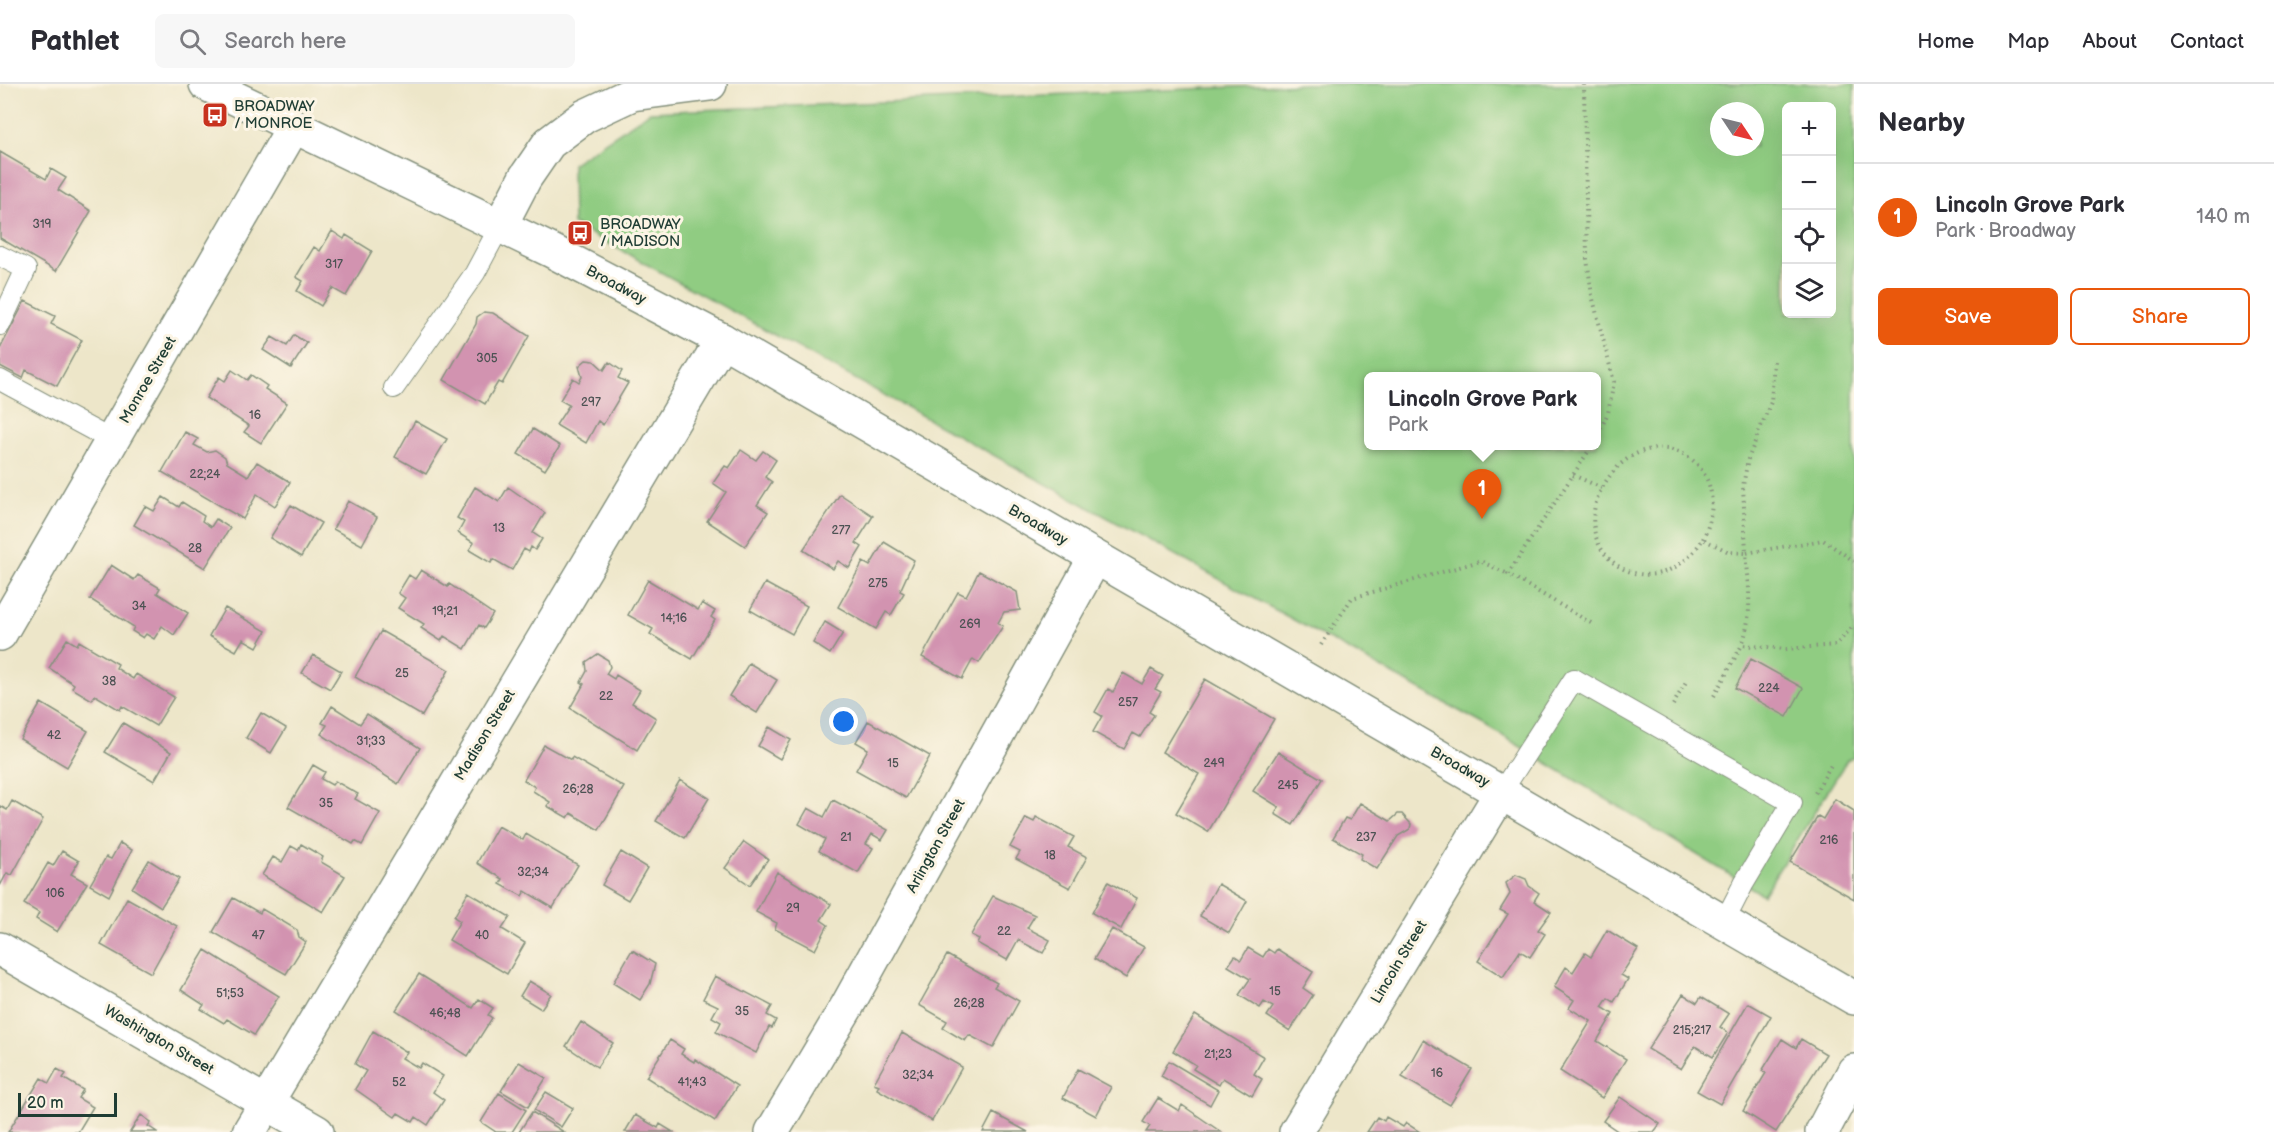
<!DOCTYPE html>
<html lang="en">
<head>
<meta charset="utf-8">
<style>
  body { margin:0; font-family:"Balsamiq Sans",sans-serif; background:#f7f7f7; color:#2b2b33 }
  .controls { position:absolute; right:18px; top:18px; display:grid; overflow:hidden; border-radius:9px; box-shadow:0 6px 24px #0002 }
  .controls button { width:54px; height:54px; display:grid; place-items:center; padding:0; border:0; border-bottom:2px solid #e1e1e2; background:#fff; color:#2b2b33; font:30px sans-serif }
  .compass { position:absolute; left:1710px; top:18px; width:54px; height:54px; border-radius:50%; background:#fff; box-shadow:0 6px 24px #0002; rotate:125deg }
  .scale { position:absolute; left:18px; bottom:15px; width:99px; box-sizing:border-box; padding-left:6px; border:3px solid #1f3d34; border-top:0; font-size:16px; line-height:21px; white-space:nowrap; color:#1f3d34; -webkit-text-stroke:4px #fcf5e5; paint-order:stroke }
  .you { position:absolute; left:844px; top:638px; width:21px; height:21px; margin:-15px; border:4px solid #fff; border-radius:50%; background:#1a73e8; box-shadow:0 0 0 9px #1a73e833 }
  .badge { display:grid; place-items:center; width:39px; height:39px; border-radius:50%; background:#ea580c; color:#fff; font-size:20px; font-weight:700 }
  .pin { position:absolute; translate:-50% -50px; filter:drop-shadow(0 2px 3px #0008) }
  .pin::after { content:''; position:absolute; top:32px; width:21px; height:18px; background:inherit; clip-path:polygon(0 0,100% 0,50% 100%) }
  .popup { position:absolute; left:1364px; top:288px; width:237px; height:78px; box-sizing:border-box; display:grid; place-content:center; border-radius:9px; background:#fff; filter:drop-shadow(0 2px 4px #0005); font-size:20px; white-space:nowrap; color:#7c7c81 }
  .popup b { font-size:22px; color:#2b2b33 }
  .popup::after { content:''; position:absolute; left:50%; top:100%; margin-left:-12px; border:12px solid transparent; border-top-color:#fff }
  .list { margin:0; padding:0; list-style:none }
  h2 { display:flex; justify-content:space-between; align-items:center; height:78px; margin:0; padding:0 24px; font-size:26px }
  h2 small { font-size:20px; font-weight:400; color:#7c7c81 }
  .list li { display:grid; grid-template-columns:39px 1fr auto; gap:18px; align-items:center; box-sizing:border-box; height:108px; padding:0 24px; border-top:2px solid #e1e1e2 }
  .list b { display:block; font-size:22px; white-space:nowrap }
  .list p { margin:0; font-size:20px; white-space:nowrap; color:#7c7c81 }
  .list em { font-size:20px; font-style:normal; color:#7c7c81 }
  .actions { display:flex; gap:12px; padding:18px 24px }
  .actions a { flex:1; padding:14px 0; border:2px solid #ea580c; border-radius:9px; text-align:center; font-size:21px; color:#ea580c }
  .actions .main { background:#ea580c; color:#fff }
  .icon { flex:none; width:33px; height:33px; fill:none; stroke:currentColor; stroke-width:2; stroke-linecap:round; stroke-linejoin:round }
  .map { position:relative; flex:none; width:1854px; height:1048px; overflow:hidden }
  header { display:flex; align-items:center; gap:36px; box-sizing:border-box; height:84px; padding:0 30px; background:#fff; border-bottom:2px solid #e1e1e2 }
  header strong { font-size:28px }
  nav { display:flex; gap:33px; margin-inline-start:auto; font-size:21px }
  .search { width:420px; height:54px; background:#f7f7f7; display:flex; align-items:center; gap:15px; box-sizing:border-box; padding:0 21px; border-radius:9px; color:#7c7c81; font-size:22px }
  main { display:flex }
  aside { flex:1; background:#fff }
  .map>svg:first-child { display:block }
  .green { fill:#90cc82; stroke:#58845b; stroke-width:1.5; fill-rule:evenodd }
  .building { fill:#d293b0 }
  .lines { fill:none; stroke-linecap:round; stroke-linejoin:round }
  .lane-casing { stroke:#86927e; stroke-width:22 }
  .street-casing { stroke:#86927e; stroke-width:36 }
  .secondary-casing { stroke:#86927e; stroke-width:36 }
  .path { stroke:#86927e; stroke-width:4; stroke-dasharray:1.5 4.5; stroke-linecap:butt }
  .lane { stroke:#fff; stroke-width:20 }
  .street { stroke:#fff; stroke-width:33 }
  .secondary { stroke:#fff; stroke-width:33 }
  .labels { text-anchor:middle; dominant-baseline:central; stroke-width:6; stroke-linejoin:round; paint-order:stroke }
  .number-label { font-size:12px; fill:#4c5253 }
  .poi-label { font-size:15px; fill:#1f3d34; stroke:#fcf5e5; text-anchor:start }
  .street-label { font-size:15px; fill:#1f3d34; stroke:#fcf5e5 }
</style>
</head>
<body>
<header>
<strong>Pathlet</strong>
<div class="search"><svg class="icon" aria-label="search" viewBox="0 0 24 24"><circle cx="10" cy="10" r="6"/><path d="M15 15l6 6"/></svg>Search here</div>
<nav><a>Home</a><a>Map</a><a>About</a><a>Contact</a></nav>
</header>
<main>
<div class="map">
<svg width="1854" height="1048" viewBox="0 0 1854 1048">
  <rect width="100%" height="100%" fill="#fcf5e5"/>
  <filter id="ink" filterUnits="userSpaceOnUse"><feTurbulence type="fractalNoise" baseFrequency=".0167" numOctaves="2"/><feDisplacementMap in="SourceGraphic" scale="12" xChannelSelector="R" yChannelSelector="G"/><feConvolveMatrix kernelMatrix="1 2 1 2 8 2 1 2 1" color-interpolation-filters="sRGB"/></filter>
  <filter id="wash" filterUnits="userSpaceOnUse"><feTurbulence type="fractalNoise" baseFrequency=".008" numOctaves="4" result="noise"/><feDisplacementMap in="SourceGraphic" scale="24" xChannelSelector="R" yChannelSelector="G"/><feGaussianBlur stdDeviation="1.35" result="paint"/><feColorMatrix in="noise" values="0 0 0 0 0 0 0 0 0 0 0 0 0 0 0 0 0 1.4 0 .05"/><feComposite in="paint" operator="in"/></filter>
  <g filter="url(#wash)">
    <rect width="100%" height="100%" fill="#ede6c9"/>
    <path class="green" d="M1306,0H1854V673L1847,676L1763,811L1485,641L573,140L572,80L650,28ZM1786,22H1832V230H1786ZM1719,27H1755V63H1719ZM1368,292H1596V362H1368Z"/>
    <g id="blocks">
      <path class="building" d="M0,68L46,95L51,85L66,94L58,106L91,127L56,187L0,154Z
        M332,147L344,155L346,151L372,167L346,212L332,204L321,222L297,207L303,197L296,193L314,163L320,167Z
        M25,217L55,232L51,240L82,256L57,302L26,286L23,294L0,282V265Z
        M484,228L493,229L529,252L502,300L498,298L485,320L444,296L476,240L477,233Z
        M294,251L307,259L291,284L263,266L272,253L287,262Z
        M586,276L594,277L604,286L609,278L622,287L618,294L628,299L603,341L598,337L586,359L556,341L569,321L560,316L573,294L579,298L582,293L579,282Z
        M232,286L247,296L251,291L267,302L265,305L287,319L261,359L244,348L249,342L206,314L219,293L225,297Z
        M415,337L447,355L426,390L395,373Z
        M533,345L560,362L545,386L518,370Z
        M185,348L198,355L194,361L207,368L215,366L225,373L227,379L248,392L257,378L290,398L275,422L257,410L243,435L162,388Z
        M741,366L756,376L763,367L776,376L765,393L772,398L757,421L768,428L745,462L707,437L726,408L713,399L725,382L729,384Z
        M475,403L499,418L508,403L545,429L533,449L542,455L535,466L531,463L529,468L524,465L512,486L493,475L491,479L469,466L474,459L458,449L464,438L457,434Z
        M840,410L873,432L856,459L862,463L849,484L838,477L833,485L803,466Z
        M163,413L179,423L182,418L204,432L202,437L211,443L216,435L230,444L205,484L134,441L145,422L154,427Z
        M348,417L377,433L362,461L333,445Z
        M291,421L321,439L301,473L270,454Z
        M884,458L914,476L900,507L904,509L891,531L886,528L876,545L838,523L863,478L870,482Z
        M111,481L134,496L138,491L160,504L157,509L188,529L174,551L162,542L154,555L146,550L143,554L132,547L134,543L90,515Z
        M421,486L448,503L449,500L493,530L484,544L479,541L465,565L444,552L441,557L421,544L424,540L398,524L405,514L398,509L409,491L415,495Z
        M979,487L1017,508L1020,526L1004,528L998,539L1003,542L979,579L973,575L962,595L922,573L958,508L966,512Z
        M648,496L698,526L702,519L715,527L711,533L715,536L692,575L650,550L653,545L628,531Z
        M765,499L807,522L792,550L750,526Z
        M225,524L266,547L257,563L243,555L236,567L209,552Z
        M825,538L843,549L830,570L813,559Z
        M381,547L449,586L422,632L355,593Z
        M67,555L77,561L79,557L118,580L116,584L133,595L136,590L174,613L156,642L122,622L120,626L95,611L92,616L72,604L74,600L49,584Z
        M598,570L608,576L610,583L606,590L614,595L616,591L640,606L632,619L656,634L637,666L570,624L584,600L581,598L587,587L586,578Z
        M313,571L341,587L330,605L302,589Z
        M1751,575L1803,604L1787,633L1735,604Z
        M749,579L777,596L757,629L729,612Z
        M1151,585L1163,592L1155,605L1161,608L1149,628L1154,631L1140,653L1133,649L1124,665L1093,648L1102,632L1095,628L1108,605L1113,608L1123,589L1142,600Z
        M1205,595L1274,635L1208,748L1176,729L1199,690L1162,668Z
        M41,619L88,647L67,683L20,655Z
        M332,622L360,640L367,630L420,664L398,700L321,650L327,641L322,639Z
        M261,629L286,644L271,669L246,654Z
        M868,637L930,672L906,714L856,686L868,665L856,658Z
        M123,639L171,668L154,697L105,668Z
        M769,643L791,656L780,675L758,662Z
        M544,661L571,676L572,673L624,703L599,746L571,729L568,734L547,722L550,718L533,707L535,703L524,696Z
        M1278,668L1322,695L1293,741L1275,730L1279,723L1253,707Z
        M313,681L325,688L321,695L332,701L335,697L358,710L355,715L380,729L362,761L355,757L353,760L288,723Z
        M680,696L709,714L685,754L656,737Z
        M1835,715L1854,727V815L1790,778L1818,732L1823,735Z
        M833,716L888,746L882,756L872,750L866,760L873,764L858,789L819,767L825,755L799,740L808,724L824,733Z
        M12,717L43,735L12,791L7,789L0,802V722L7,726Z
        M1360,719L1390,737L1398,730H1402L1411,740L1410,745L1398,752L1377,785L1360,775L1362,770L1333,754L1345,734L1350,736Z
        M1036,733L1074,753L1068,763L1087,773L1070,804L1016,775L1020,768L1010,763L1026,734L1034,738Z
        M498,742L523,756L526,750L578,781L553,824L525,807L522,812L500,800L503,795L477,779Z
        M744,758L768,775L750,801L725,784Z
        M120,759L132,766L109,812L90,801L106,773L111,775Z
        M301,760L323,773L321,778L345,792L323,828L262,791L273,773L282,778L291,762L298,766Z
        M62,767L79,777L71,790L87,799L57,848L36,835L39,829L24,820L48,779L53,782Z
        M621,768L647,784L628,816L602,801Z
        M149,776L179,795L161,823L132,804Z
        M777,788L831,820L821,836L828,841L815,866L775,845L777,839L756,828Z
        M1516,791L1526,795L1529,802L1539,809L1534,817L1551,828L1538,846L1545,850L1530,873L1520,867L1503,893L1478,877L1508,830L1500,826L1510,810L1506,799Z
        M1108,798L1137,814L1121,845L1092,829Z
        M1218,800L1247,817L1229,849L1200,832Z
        M468,808L510,833L502,845L525,859L507,890L449,856L460,837L454,833Z
        M993,812L1035,831L1027,844L1050,856L1043,869L1018,856L1007,876L977,859L979,855L971,851Z
        M127,814L177,842L151,889L101,861Z
        M233,814L260,829L262,825L297,846L299,853L306,858L286,890L213,848Z
        M1112,845L1144,863L1126,894L1094,875Z
        M1607,846L1638,865L1621,891L1628,895L1614,918L1608,914L1602,923L1613,930L1597,957L1626,975L1602,1014L1560,987L1591,937L1569,924L1574,916L1554,903L1566,883L1573,888L1585,869L1591,873Z
        M1248,864L1263,873L1268,865L1274,869L1277,865L1313,888L1303,904L1313,911L1290,947L1267,932L1273,923L1264,918L1260,924L1239,911L1250,895L1228,882L1235,872L1241,876Z
        M205,866L279,912L254,951L227,935L224,939L201,925L204,921L181,906Z
        M632,866L655,880L650,900L640,916L613,899Z
        M947,871L997,899L994,903L1019,917L993,964L969,951L965,957L943,944L947,937L919,921Z
        M419,890L473,924L479,915L493,924L488,931L492,934L468,972L396,926Z
        M715,892L772,922L767,931L776,936L772,944L769,943L756,969L716,948L721,938L712,933L718,922L703,915Z
        M529,897L551,910L541,925L520,912Z
        M1683,910L1697,919L1701,913L1729,930L1720,943L1728,949L1713,973L1695,962L1681,985L1648,965Z
        M1748,919L1771,932L1720,1020L1697,1007Z
        M1195,931L1264,973L1254,990L1262,995L1252,1012L1223,994L1219,1001L1193,985L1196,981L1173,967Z
        M581,938L613,959L597,983L566,962Z
        M373,947L407,968L402,974L419,984L422,979L443,992L433,1008L444,1016L428,1041L416,1033L413,1038L398,1029L395,1033L355,1005L366,987L355,980Z
        M902,949L962,983L932,1037L877,1005L879,1001L874,999Z
        M1782,955L1796,964L1801,955L1826,970L1776,1048L1743,1027L1766,989L1762,987Z
        M670,956L684,965L681,970L694,978L695,975L737,1002L715,1037L646,993Z
        M1423,956L1472,985L1450,1021L1402,993Z
        M1169,977L1218,1006L1210,1021L1161,992Z
        M519,978L546,994L528,1023L501,1007Z
        M57,985L66,990L63,994L83,1006L78,1014L93,1023L78,1048H8L41,994L49,999Z
        M1078,985L1111,1003L1096,1032L1063,1014Z
        M546,1008L573,1024L561,1043L534,1026Z
        M499,1009L526,1026L512,1048H496L481,1038Z
        M1620,1013L1660,1040L1654,1048H1619L1603,1037Z
        M1158,1014L1179,1027L1182,1021L1221,1048H1146L1150,1042L1143,1038Z
        M532,1028L564,1048H519Z
        M993,1029L1028,1048H983Z
        M141,1031L151,1038L148,1042L157,1048H130Z
        M635,1031L658,1044L660,1040L673,1048H625Z
        M1377,1033L1384,1037L1386,1033L1403,1043L1406,1039L1420,1048H1367Z"/>
    </g>
  </g>
  <g filter="url(#ink)">
    <use href="#blocks" fill-opacity="0" stroke="#86927e" stroke-width="1.5"/>
    <g class="lines">
      <g class="lane-casing">
        <path id="lane" d="M0,172L26,185L0,241
          M0,296L113,357
          M394,304L475,189L500,142
          M1502,707L1574,595L1792,719L1744,799L1724,838"/>
      </g>
      <g class="street-casing">
        <path id="street" d="M0,550L294,42
          M0,865L317,1048
          M249,1048L722,256
          M772,1048L846,924L1095,474
          M1296,1048L1502,707
          M1822,1048L1854,987"/>
      </g>
      <g class="secondary-casing">
        <path id="secondary" d="M206,0L552,167L722,256L1854,914
          M500,142L525,94L549,59L585,32L632,10L710,0"/>
      </g>
      <path class="path" d="M1584,0L1587,175L1592,211L1614,298L1608,329L1596,355
        M1774,277L1771,318L1748,375L1743,402L1746,469L1823,456L1854,477
        M1573,391L1602,404
        M1703,455C1741,374 1645,326 1602,404C1565,472 1655,531 1703,455L1729,468L1746,469C1749,501 1753,530 1742,561
        M1591,539L1508,490L1592,362
        M1321,561L1352,514L1480,477L1508,490
        M1714,612L1742,561L1786,565L1836,561L1854,541
        M1673,621L1687,596
        M1815,709L1831,681"/>
      <use href="#lane" class="lane"/>
      <use href="#street" class="street"/>
      <use href="#secondary" class="secondary"/>
    </g>
  </g>
  <defs>
    <g id="bus-square" transform="scale(1.35)"><rect x="-9" y="-9" width="18" height="18" rx="4" fill="#c8321e" stroke="#fcf5e5"/><path d="M-5-6H5V4H4V6H2V4H-2V6H-4V4H-5ZM-3.5-4V0h7V-4ZM-3.5 1.2v1.5H-2V1.2ZM2 1.2v1.5H3.5V1.2Z" fill="#fff"/></g>
  </defs>
  <g fill-rule="evenodd">
    <use href="#bus-square" x="215" y="31"/>
    <use href="#bus-square" x="580" y="149"/>
  </g>
  <g class="labels">
    <g class="number-label">
      <text x="42" y="140">319</text>
      <text x="334" y="180">317</text>
      <text x="487" y="274">305</text>
      <text x="591" y="318">297</text>
      <text x="255" y="331">16</text>
      <text x="205" y="390">22;24</text>
      <text x="499" y="444">13</text>
      <text x="841" y="446">277</text>
      <text x="195" y="464">28</text>
      <text x="878" y="499">275</text>
      <text x="139" y="522">34</text>
      <text x="445" y="527">19;21</text>
      <text x="674" y="534">14;16</text>
      <text x="970" y="540">269</text>
      <text x="402" y="589">25</text>
      <text x="109" y="597">38</text>
      <text x="1769" y="604">224</text>
      <text x="606" y="612">22</text>
      <text x="1128" y="618">257</text>
      <text x="54" y="651">42</text>
      <text x="371" y="657">31;33</text>
      <text x="893" y="679">15</text>
      <text x="1214" y="679">249</text>
      <text x="1288" y="701">245</text>
      <text x="578" y="705">26;28</text>
      <text x="326" y="719">35</text>
      <text x="846" y="753">21</text>
      <text x="1366" y="753">237</text>
      <text x="1829" y="756">216</text>
      <text x="1050" y="771">18</text>
      <text x="533" y="788">32;34</text>
      <text x="55" y="809">106</text>
      <text x="793" y="824">29</text>
      <text x="1004" y="847">22</text>
      <text x="258" y="851">47</text>
      <text x="482" y="851">40</text>
      <text x="1275" y="907">15</text>
      <text x="230" y="909">51;53</text>
      <text x="969" y="919">26;28</text>
      <text x="742" y="927">35</text>
      <text x="445" y="929">46;48</text>
      <text x="1692" y="946">215;217</text>
      <text x="1218" y="970">21;23</text>
      <text x="1437" y="989">16</text>
      <text x="918" y="991">32;34</text>
      <text x="399" y="998">52</text>
      <text x="692" y="998">41;43</text>
    </g>
    <g class="poi-label">
      <text x="234" y="22">BROADWAY<tspan x="234" dy="17">/ MONROE</tspan></text>
      <text x="600" y="140">BROADWAY<tspan x="600" dy="17">/ MADISON</tspan></text>
    </g>
    <g class="street-label">
      <text transform="translate(616 201) rotate(28)">Broadway</text>
      <text transform="translate(148 296) rotate(-60)">Monroe Street</text>
      <text transform="translate(1038 441) rotate(30)">Broadway</text>
      <text transform="translate(485 651) rotate(-59)">Madison Street</text>
      <text transform="translate(1460 683) rotate(30)">Broadway</text>
      <text transform="translate(936 762) rotate(-61)">Arlington Street</text>
      <text transform="translate(1399 878) rotate(-59)">Lincoln Street</text>
      <text transform="translate(159 956) rotate(30)">Washington Street</text>
    </g>
  </g>
</svg>
<div class="controls">
<button>+</button>
<button>−</button>
<button><svg class="icon" aria-label="locate" viewBox="0 0 24 24"><circle cx="12" cy="12" r="6"/><path d="M12 2v4M12 18v4M2 12h4M18 12h4"/></svg></button>
<button><svg class="icon" aria-label="layers" viewBox="0 0 24 24"><path d="M12 4l9 5-9 5-9-5zM3 14l9 5 9-5"/></svg></button>
</div>
<svg class="compass" viewBox="-18 -18 36 36"><path d="M0-13l5 13h-10z" fill="#e53935"/><path d="M0 13l5-13h-10z" fill="#7c7c81"/></svg>
<div class="scale">20 m</div>
<div class="you"></div>
<div class="pin badge" style="left:1482px;top:435px">1</div>
<div class="popup"><b>Lincoln Grove Park</b>Park</div>
</div>
<aside>
<h2>Nearby<small></small></h2>
<ul class="list">
<li><span class="badge">1</span><div><b>Lincoln Grove Park</b><p>Park · Broadway</p></div><em>140 m</em></li>
</ul>
<div class="actions"><a class="main">Save</a><a>Share</a></div>
</aside>
</main>
</body>
</html>
